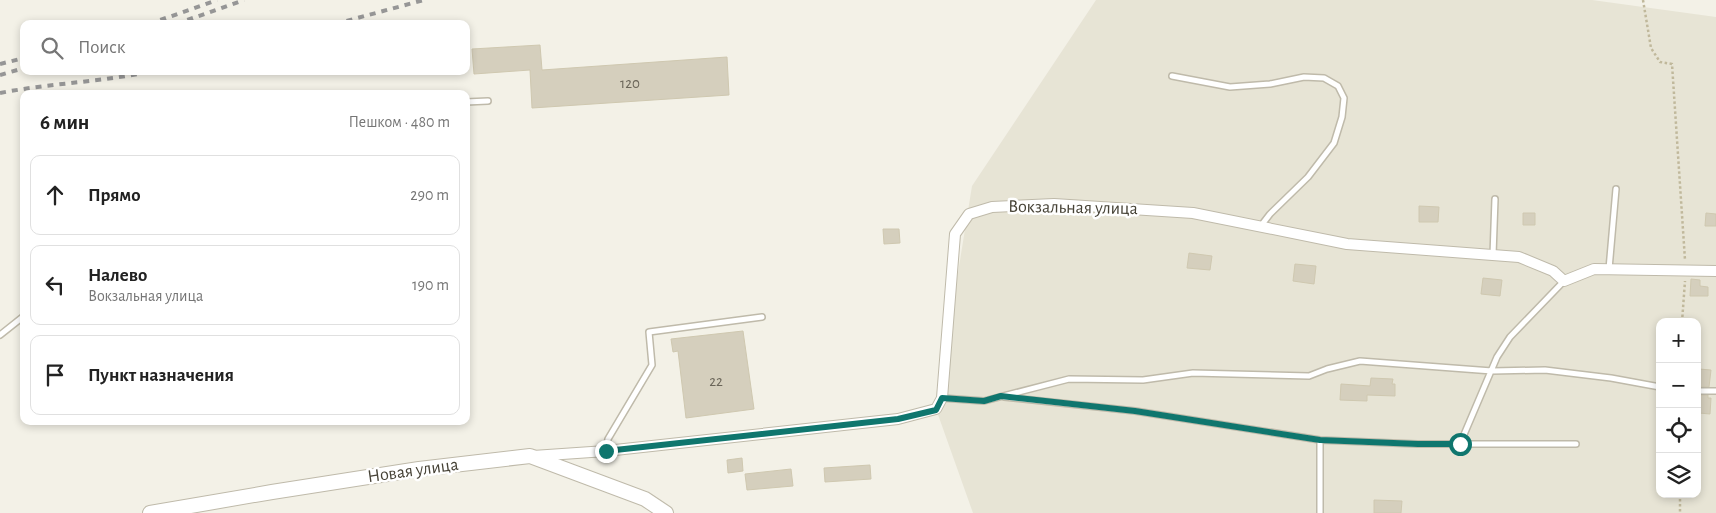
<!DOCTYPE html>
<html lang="ru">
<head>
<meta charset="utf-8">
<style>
  body { margin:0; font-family:"Alegreya Sans",sans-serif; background:#f2f2f2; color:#222 }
  .controls { position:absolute; right:15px; bottom:15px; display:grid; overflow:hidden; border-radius:10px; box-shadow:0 2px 8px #0003 }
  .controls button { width:45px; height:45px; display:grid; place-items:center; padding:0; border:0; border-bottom:1px solid #e0e0e0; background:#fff; color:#222; font:25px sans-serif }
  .stop { position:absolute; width:15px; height:15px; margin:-11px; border:4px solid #0f766e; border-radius:50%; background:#fff }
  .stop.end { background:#0f766e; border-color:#fff; box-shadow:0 1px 5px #0008 }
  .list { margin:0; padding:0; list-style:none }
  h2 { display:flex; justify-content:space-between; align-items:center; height:65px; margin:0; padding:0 20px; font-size:21px }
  h2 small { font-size:16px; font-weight:400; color:#767676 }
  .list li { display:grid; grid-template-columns:32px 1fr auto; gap:15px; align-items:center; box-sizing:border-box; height:80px; margin:0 10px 10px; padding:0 10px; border:1px solid #e0e0e0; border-radius:10px }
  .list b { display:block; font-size:19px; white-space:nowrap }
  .list p { margin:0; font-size:16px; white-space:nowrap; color:#767676 }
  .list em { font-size:16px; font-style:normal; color:#767676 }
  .icon { flex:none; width:28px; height:28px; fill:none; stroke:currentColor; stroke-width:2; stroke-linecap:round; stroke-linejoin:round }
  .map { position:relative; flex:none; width:1716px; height:513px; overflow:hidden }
  .search { position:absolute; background:#fff; box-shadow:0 2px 8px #0003; left:20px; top:20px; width:450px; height:55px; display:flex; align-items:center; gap:12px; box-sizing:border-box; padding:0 18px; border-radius:10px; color:#767676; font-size:19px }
  .panel { position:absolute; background:#fff; box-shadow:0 2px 8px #0003; left:20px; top:90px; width:450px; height:335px; border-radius:10px }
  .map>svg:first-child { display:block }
  .residential { fill:#e7e4d5; fill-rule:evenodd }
  .building { fill:#d5cfbd; stroke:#cfc8b0 }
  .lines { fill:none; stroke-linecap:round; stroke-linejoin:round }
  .service-casing { stroke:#bfbaaa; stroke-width:8 }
  .minor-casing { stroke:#bfbaaa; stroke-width:12 }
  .tertiary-casing { stroke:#bfbaaa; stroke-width:16 }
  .path { stroke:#c0b89b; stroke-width:2.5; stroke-dasharray:2.5 2.5; stroke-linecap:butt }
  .service { stroke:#fff; stroke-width:5 }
  .minor { stroke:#fff; stroke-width:10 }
  .tertiary { stroke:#fff; stroke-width:14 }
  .rail { stroke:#969696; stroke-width:4; stroke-dasharray:6 6; stroke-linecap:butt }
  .route { stroke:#0f766e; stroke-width:6 }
  .labels { text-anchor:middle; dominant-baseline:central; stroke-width:5; stroke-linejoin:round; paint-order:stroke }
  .number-label { font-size:15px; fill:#6a6558 }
  .street-label { font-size:18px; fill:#464236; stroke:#fff }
</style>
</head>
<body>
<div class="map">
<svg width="1716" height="513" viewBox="0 0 1716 513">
  <rect width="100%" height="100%" fill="#f3f1e7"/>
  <path class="residential" d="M1096,0H1592L1716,17V513H973L936,409L972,186ZM1660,322H1697V494H1660Z"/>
  <path class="building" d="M540,45L542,70L727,57L729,95L532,108L530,70L474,74L472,49Z
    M1419,206L1439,207L1438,222H1419Z
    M1523,213H1535V225H1523Z
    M1706,213L1716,214V226H1705Z
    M883,229H899L900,243L884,244Z
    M1189,253L1212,256L1210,270L1187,268Z
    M1295,264L1316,266L1314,284L1293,281Z
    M1483,278L1502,280L1500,296L1481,294Z
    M1691,279L1700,280V286L1708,287V296H1690Z
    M743,331L754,409L686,418L678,351L673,352L671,339Z
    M1699,369L1711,370L1709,387H1700V384H1698Z
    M1371,378L1393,379L1392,384H1395V396L1367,395V401L1340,400L1341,384L1370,386Z
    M1700,395H1708V398H1711L1710,414L1699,413Z
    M742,458L743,471L728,473L727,460Z
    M870,465L871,479L825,482L824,468Z
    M791,469L793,486L747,490L745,474Z
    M1374,500L1402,501L1401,513H1374Z"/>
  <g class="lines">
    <g class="service-casing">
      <path id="service" d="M1172,76L1230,87L1270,84L1304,77L1324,78L1338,86L1344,98L1342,117L1334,143L1308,177L1270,214L1260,227
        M466,102L488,101
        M1493,255L1495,199
        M1609,269L1616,189
        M0,335L24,316
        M1697,391H1716
        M1004,397L1135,411L1320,440L1417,444H1576
        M942,398L984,401L1069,379L1143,380L1193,373L1309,376L1327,369L1360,361L1492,371L1545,370L1611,378L1660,387
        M1320,440V513
        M1460,444L1497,357L1510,337L1564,281
        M606,450L608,439L652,365L649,332L762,317"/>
    </g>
    <g class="minor-casing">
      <path id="minor" d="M533,456L606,451L898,419L936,409L942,398L955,234L969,214L992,207L1054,204L1193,213L1347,244L1519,257L1553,271L1564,281L1594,269L1716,271"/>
    </g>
    <g class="tertiary-casing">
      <path id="tertiary" d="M150,513L272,492L419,469L530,456L645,499L666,513"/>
    </g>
    <path class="path" d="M1643,0L1651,48L1660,62L1672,64L1685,260
      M1682,322L1685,281
      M1680,494V513"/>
    <use href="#service" class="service"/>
    <use href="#minor" class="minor"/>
    <use href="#tertiary" class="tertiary"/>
    <path class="rail" d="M149,24L217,0
      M176,24L244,0
      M335,24L424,0
      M0,64L24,58
      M0,75L24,68
      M0,93C51,83 103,82 153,71"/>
  </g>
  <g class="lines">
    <path class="route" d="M606,451L898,419L936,410L942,398L984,401L1001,396L1135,411L1320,440L1418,444H1460"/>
  </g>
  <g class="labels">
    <g class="number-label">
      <text x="630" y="83">120</text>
      <text x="716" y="381">22</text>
    </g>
    <g class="street-label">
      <text transform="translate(1073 208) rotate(1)">Вокзальная улица</text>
      <text transform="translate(413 471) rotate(-8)">Новая улица</text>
    </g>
  </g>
</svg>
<div class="controls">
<button>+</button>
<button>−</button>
<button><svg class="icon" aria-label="locate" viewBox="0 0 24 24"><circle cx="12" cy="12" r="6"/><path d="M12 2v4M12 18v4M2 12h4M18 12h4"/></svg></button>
<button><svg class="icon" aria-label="layers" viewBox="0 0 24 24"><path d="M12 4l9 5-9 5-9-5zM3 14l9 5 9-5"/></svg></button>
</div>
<div class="stop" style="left:1460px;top:444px"></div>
<div class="stop end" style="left:606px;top:451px"></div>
<div class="search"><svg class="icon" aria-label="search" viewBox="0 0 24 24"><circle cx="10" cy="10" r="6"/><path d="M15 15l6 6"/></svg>Поиск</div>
<section class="panel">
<h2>6 мин<small>Пешком · 480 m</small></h2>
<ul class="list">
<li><svg class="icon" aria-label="ahead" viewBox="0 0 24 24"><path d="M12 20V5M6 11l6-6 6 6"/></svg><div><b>Прямо</b></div><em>290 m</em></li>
<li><svg class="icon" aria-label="left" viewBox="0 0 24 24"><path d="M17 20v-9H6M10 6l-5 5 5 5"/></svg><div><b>Налево</b><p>Вокзальная улица</p></div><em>190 m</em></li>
<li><svg class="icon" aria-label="arrive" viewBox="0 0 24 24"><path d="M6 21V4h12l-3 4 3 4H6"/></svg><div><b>Пункт назначения</b></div></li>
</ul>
</section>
</div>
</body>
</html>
